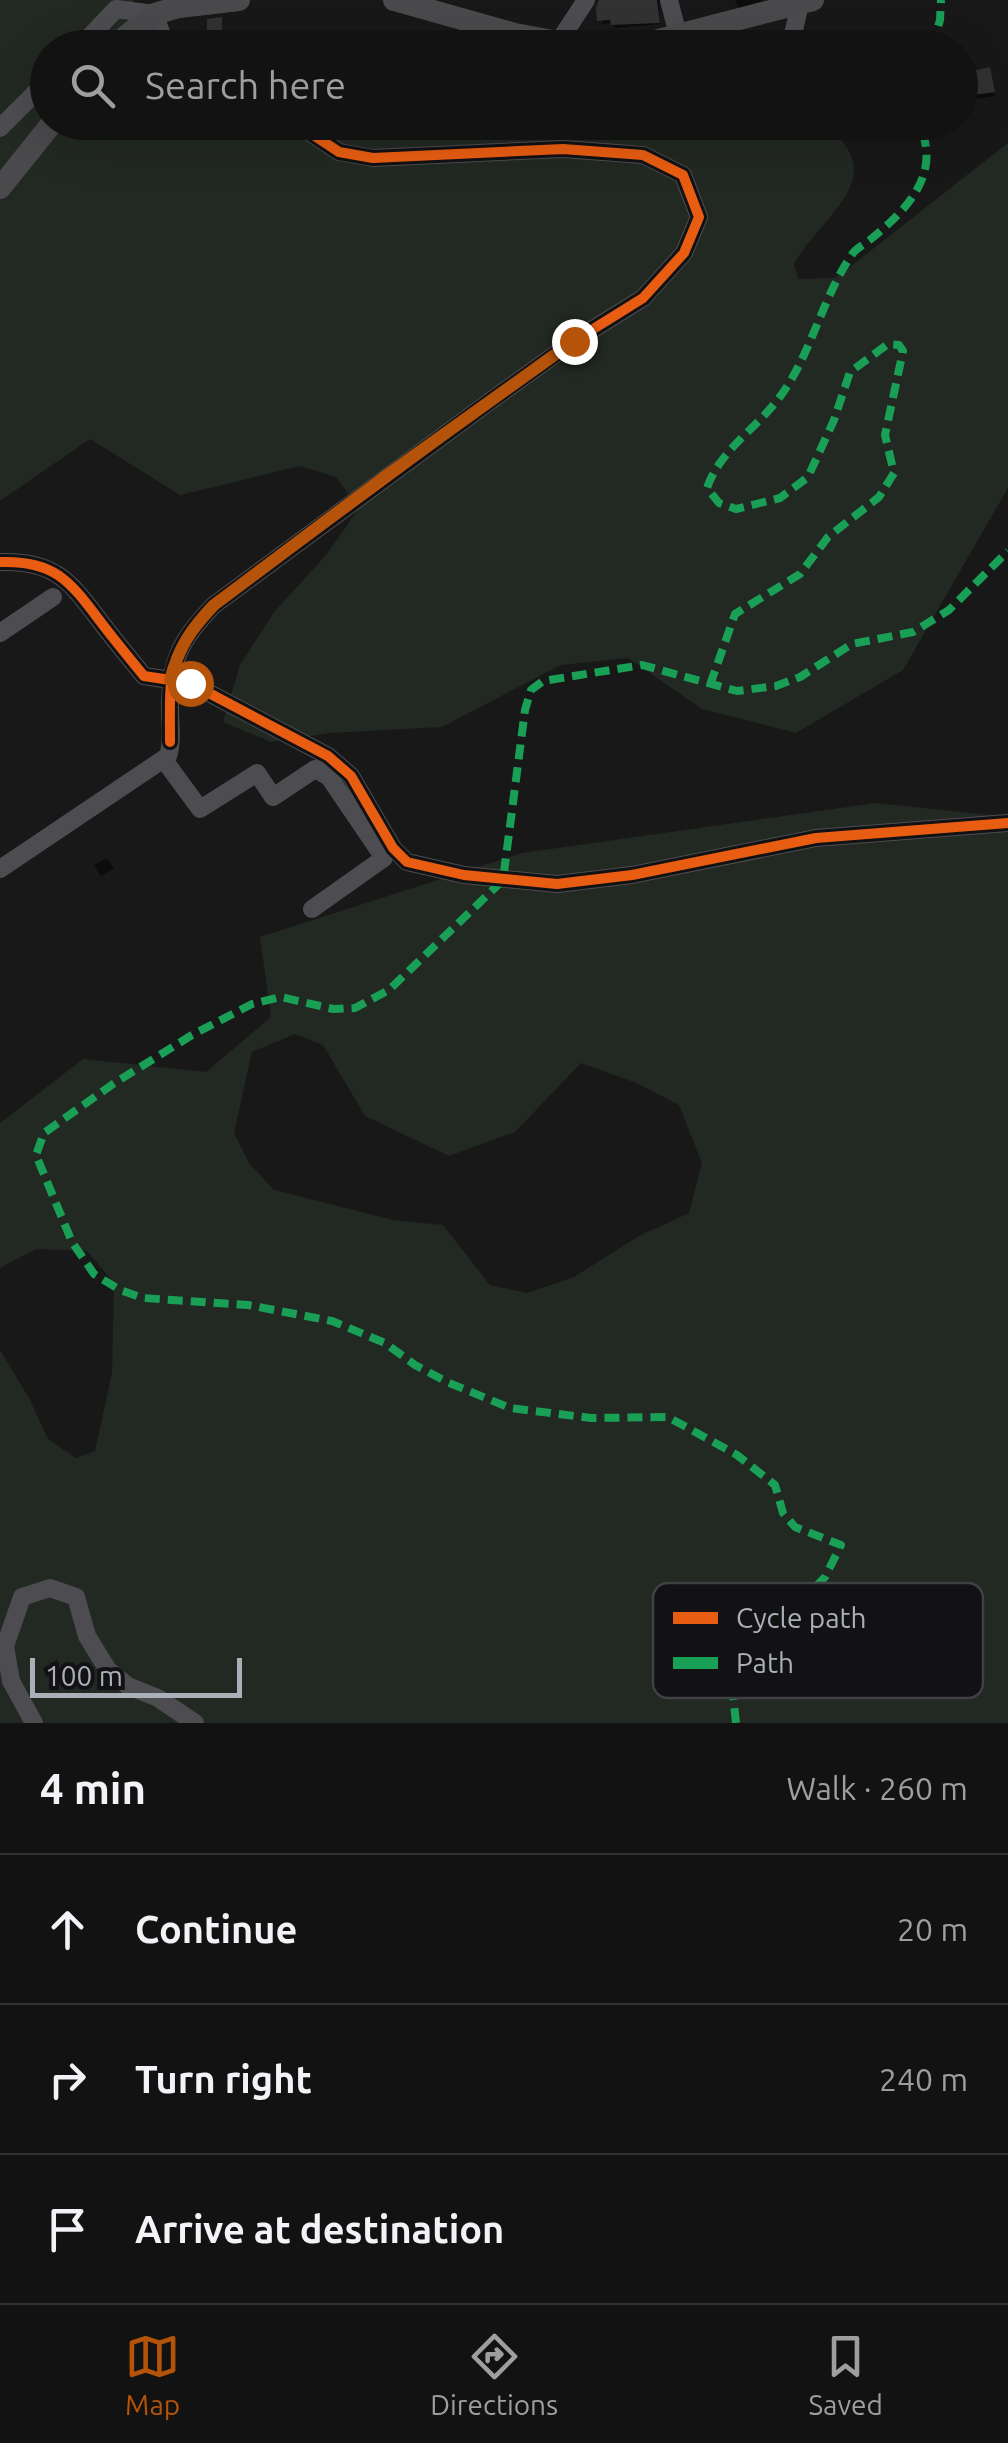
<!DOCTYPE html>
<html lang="en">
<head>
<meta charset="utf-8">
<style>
  body { margin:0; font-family:Ubuntu,sans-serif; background:#1f2020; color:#f1f3f6 }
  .scale { position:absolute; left:30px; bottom:25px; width:212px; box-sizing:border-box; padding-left:10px; border:5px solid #abafb7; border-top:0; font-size:28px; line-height:35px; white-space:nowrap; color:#abafb7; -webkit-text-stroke:8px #121214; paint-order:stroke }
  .stop { position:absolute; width:30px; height:30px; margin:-22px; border:8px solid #b45309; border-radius:50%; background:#fff }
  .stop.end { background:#b45309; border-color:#fff; box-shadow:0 2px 10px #0008 }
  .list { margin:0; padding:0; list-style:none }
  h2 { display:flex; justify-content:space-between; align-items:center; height:130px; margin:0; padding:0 40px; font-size:42px }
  h2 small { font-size:32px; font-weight:400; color:#9c9e9f }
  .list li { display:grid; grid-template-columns:65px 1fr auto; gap:30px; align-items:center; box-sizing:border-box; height:150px; padding:0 40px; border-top:2px solid #313232 }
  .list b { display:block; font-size:38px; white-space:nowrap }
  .list em { font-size:32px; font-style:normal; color:#9c9e9f }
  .icon { flex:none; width:55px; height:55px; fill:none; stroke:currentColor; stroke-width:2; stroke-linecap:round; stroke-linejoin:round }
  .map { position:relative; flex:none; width:1008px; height:1723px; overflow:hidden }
  .search { position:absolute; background:#121212; box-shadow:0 10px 40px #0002; left:30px; right:30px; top:30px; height:110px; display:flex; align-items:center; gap:25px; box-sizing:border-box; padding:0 35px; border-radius:55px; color:#9c9e9f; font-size:38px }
  .sheet { height:580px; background:#121212 }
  nav { display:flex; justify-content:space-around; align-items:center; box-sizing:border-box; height:140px; border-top:2px solid #313232; background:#121212; font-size:28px; color:#9c9e9f }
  nav a { display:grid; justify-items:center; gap:5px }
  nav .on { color:#b45309 }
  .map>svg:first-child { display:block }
  .green { fill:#222822; fill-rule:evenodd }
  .shadow { fill:#0007 }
  .building { fill:#323233 }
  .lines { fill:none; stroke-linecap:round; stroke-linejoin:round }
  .minor { stroke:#4d4d51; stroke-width:18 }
  .major { stroke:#4a4a4c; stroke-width:22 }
  .quiet { stroke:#1a9f57; stroke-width:8; stroke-dasharray:15 8; stroke-linecap:butt }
  .cycleway-casing { stroke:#121214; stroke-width:16 }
  .cycleway { stroke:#e95d12; stroke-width:10 }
  .route { stroke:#b45309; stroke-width:12 }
  .key { fill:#121214; stroke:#404145; stroke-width:2.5 }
  .key-label { font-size:28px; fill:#abafb7 }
</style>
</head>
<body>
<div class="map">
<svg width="1008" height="1723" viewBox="0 0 1008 1723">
  <rect width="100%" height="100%" fill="#181818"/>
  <path class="green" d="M0,0H134L133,4L155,47L48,48V122L824,125C895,177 821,215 794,264L798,279L833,278L841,274L1008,143V488L903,670L796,733L702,709L628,658L561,665L442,727L330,733L271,742L223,722L240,665L274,612L327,554L359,508L336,477L300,466L180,495L90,439L0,501Z
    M876,803L1008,817V1723H0V1350L29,1398L48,1439L76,1458L95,1451L112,1373L114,1283L87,1251L36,1249L0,1268V1123L83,1059L206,1072L271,1017L260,937L522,853ZM295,1034L323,1045L365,1116L449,1156L515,1132L581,1063L636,1083L679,1105L702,1163L689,1213L639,1236L574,1277L527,1293L490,1285L443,1225L393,1220L274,1190L249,1163L234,1133L252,1052Z"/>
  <path class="shadow" d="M600,0H659L660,24L616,28L612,23L602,24Z
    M735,0H762L763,1L738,8Z
    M399,34L417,39L418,48H395Z
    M991,74L995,96L962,101L960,82Z
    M107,858L114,868L101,876L94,865Z"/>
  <path class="building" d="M599,0H657L660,23L611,25L610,20L597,21L596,8Z
    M222,17V48L185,47L184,30H207V19Z
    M990,67L995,92L960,97V74Z"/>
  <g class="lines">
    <path class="minor" d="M669,0L678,35
      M558,43L586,0
      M791,43L800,4
      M79,48L116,9L154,14L167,48
      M0,128L48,80
      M0,562C57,560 71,583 103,625C116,642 130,659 144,676L190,683L328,756L351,776L393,848L407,862L464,875L557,884L632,875L816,838L1008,823
      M0,633L53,597
      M164,760L200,809L257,773L273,797L315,769L329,777L384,858L312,909
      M0,869L168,756C173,742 170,725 170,709C170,660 180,640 214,605L493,399L574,341L643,298L684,253L699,217L683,175L643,155L563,149L373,158L339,152L294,122
      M34,1723L11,1681L5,1646L22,1597L50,1588L76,1597L87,1636L108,1670L128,1686L158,1698L195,1723"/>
    <path class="major" d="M394,0L515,34L590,48
      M111,48L154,14L179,7L239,0
      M628,48L813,0
      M0,188L53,122"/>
    <path class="quiet" d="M932,48L940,20L941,0
      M710,685L735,614L800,574L828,537L879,497L894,473L885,435L903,351L899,345L888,344L850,372L834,420L808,477L780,498L736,509L719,503L707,488C720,450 755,430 779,398C811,356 822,297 853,253C858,247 865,244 871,239C909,208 943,172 918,122
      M736,1723L732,1686L738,1672L819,1643L886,1608L880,1596L799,1624H770L742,1613L746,1603L799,1604L825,1577L841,1545L795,1527L783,1513L775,1485L737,1455L668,1417L591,1418L510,1408L447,1382L415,1365L385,1343L332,1321L248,1305L143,1298L120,1290L94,1274L72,1242L36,1155L44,1133L113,1084L192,1035L252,1004L281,997L333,1009L355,1008L389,990L503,880L525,710L531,690L543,681L642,665L737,691L776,686L800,677L852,644L913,632L949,610L1008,551"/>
    <g class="cycleway-casing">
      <path id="cycleway" d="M0,562C57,560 71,583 103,625C116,642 130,659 144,676L190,683L328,756L351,776L393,848L407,862L464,875L557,884L632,875L816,838L1008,823
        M170,742C170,677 165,654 214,605L493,399L574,341L643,298L684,253L699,217L683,175L643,155L563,149L373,158L339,152L294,122"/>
    </g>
    <use href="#cycleway" class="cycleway"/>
  </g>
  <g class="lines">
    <path class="route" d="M190,683L170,680C179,647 191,629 214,605L383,478L574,341"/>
  </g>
  <rect x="653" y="1583" width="330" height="115" rx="15" class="key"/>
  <rect x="673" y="1612" width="45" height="12" fill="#e95d12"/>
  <rect x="673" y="1657" width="45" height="12" fill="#1a9f57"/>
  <g class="key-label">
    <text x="736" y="1628">Cycle path</text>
    <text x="736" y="1673">Path</text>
  </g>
</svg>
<div class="scale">100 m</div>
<div class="stop" style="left:190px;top:683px"></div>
<div class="stop end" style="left:574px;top:341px"></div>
<div class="search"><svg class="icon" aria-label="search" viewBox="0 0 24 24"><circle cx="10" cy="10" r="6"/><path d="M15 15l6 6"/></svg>Search here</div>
</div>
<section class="sheet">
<h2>4 min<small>Walk · 260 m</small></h2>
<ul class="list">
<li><svg class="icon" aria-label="ahead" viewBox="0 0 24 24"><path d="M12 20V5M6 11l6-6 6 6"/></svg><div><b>Continue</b></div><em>20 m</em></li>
<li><svg class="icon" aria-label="right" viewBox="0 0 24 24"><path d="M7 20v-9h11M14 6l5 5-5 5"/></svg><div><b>Turn right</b></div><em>240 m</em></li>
<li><svg class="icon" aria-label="arrive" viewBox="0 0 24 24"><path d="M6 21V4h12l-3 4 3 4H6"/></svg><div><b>Arrive at destination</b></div></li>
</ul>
</section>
<nav>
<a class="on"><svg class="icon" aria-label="map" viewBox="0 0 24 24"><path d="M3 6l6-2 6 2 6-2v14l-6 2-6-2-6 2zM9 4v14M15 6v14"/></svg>Map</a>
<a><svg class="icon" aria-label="directions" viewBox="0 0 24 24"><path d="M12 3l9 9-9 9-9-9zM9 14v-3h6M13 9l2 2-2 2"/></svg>Directions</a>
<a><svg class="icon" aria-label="saved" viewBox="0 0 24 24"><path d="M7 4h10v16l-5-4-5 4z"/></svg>Saved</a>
</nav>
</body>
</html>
